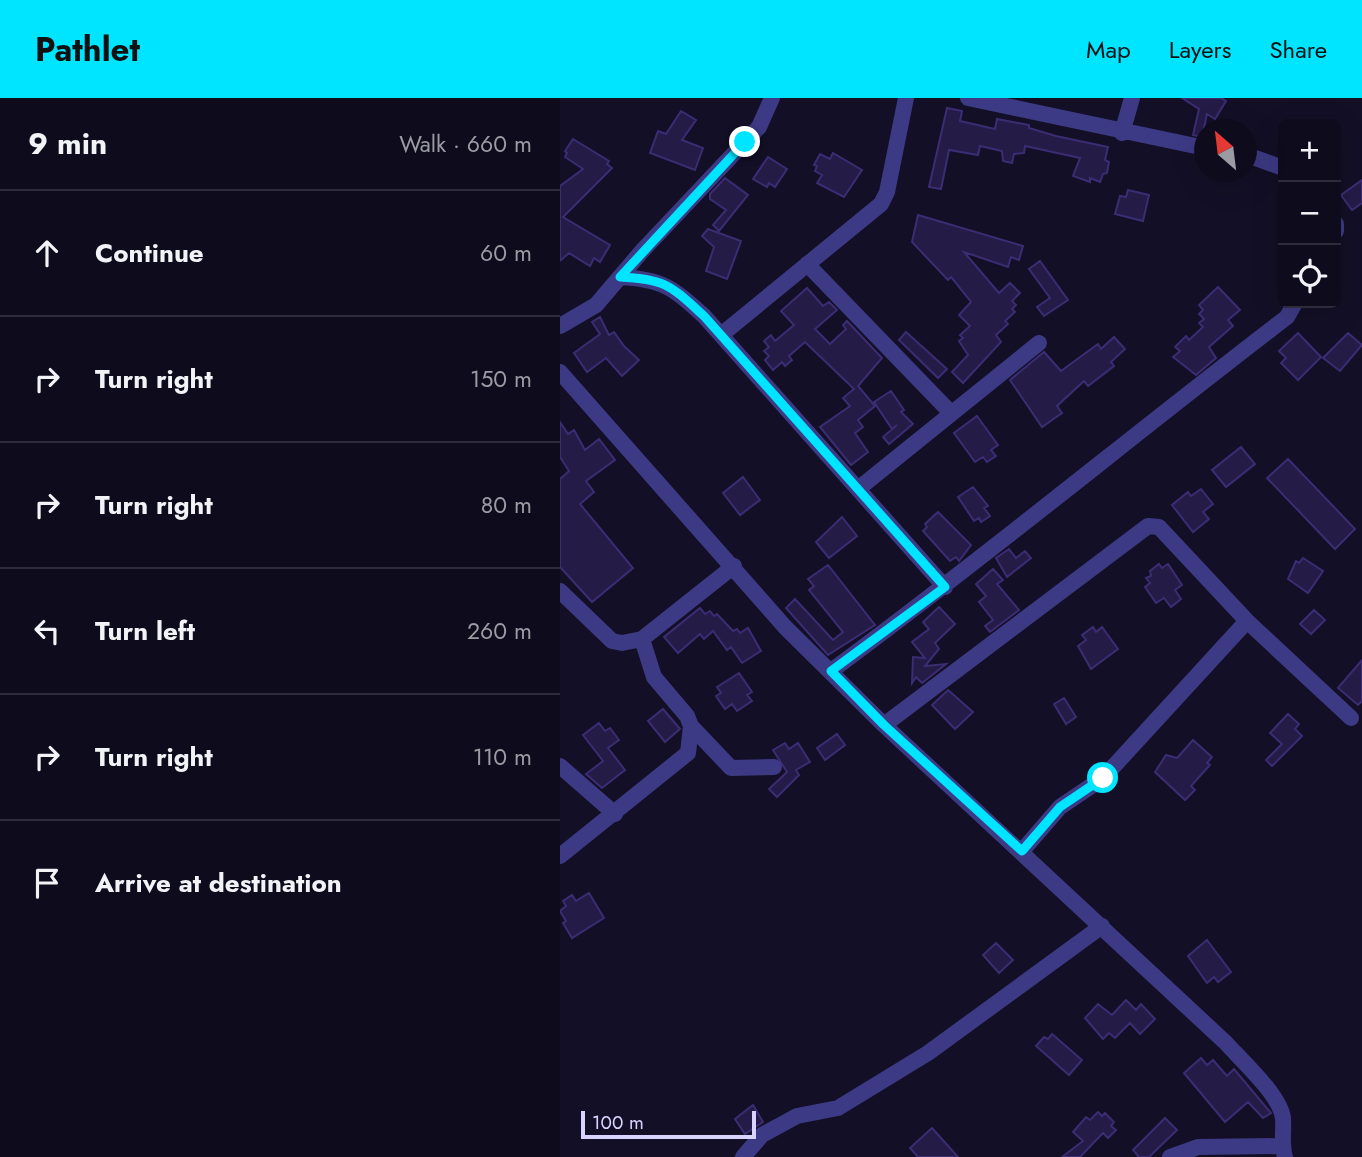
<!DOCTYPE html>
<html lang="en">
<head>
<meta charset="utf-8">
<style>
  body { margin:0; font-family:Jost,sans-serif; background:#1c1929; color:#f1f3f6 }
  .controls { position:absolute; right:21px; top:21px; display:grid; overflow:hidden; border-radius:10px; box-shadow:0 7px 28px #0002 }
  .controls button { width:63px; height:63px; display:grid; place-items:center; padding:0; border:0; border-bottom:2px solid #2e2b3b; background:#0e0b1c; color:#f1f3f6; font:35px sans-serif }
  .compass { position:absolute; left:634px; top:21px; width:63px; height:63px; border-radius:50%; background:#0e0b1c; box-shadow:0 7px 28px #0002; rotate:332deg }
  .scale { position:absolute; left:21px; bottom:18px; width:175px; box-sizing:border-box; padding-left:7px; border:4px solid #d9d4ff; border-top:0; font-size:19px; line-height:24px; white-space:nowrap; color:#d9d4ff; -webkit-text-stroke:5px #130f26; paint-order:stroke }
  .stop { position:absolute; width:21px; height:21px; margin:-16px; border:5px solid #00e5ff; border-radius:50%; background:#fff }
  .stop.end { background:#00e5ff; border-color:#fff; box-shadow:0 2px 7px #0008 }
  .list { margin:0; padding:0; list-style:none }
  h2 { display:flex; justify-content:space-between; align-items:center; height:91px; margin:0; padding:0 28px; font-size:30px }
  h2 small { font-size:23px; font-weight:400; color:#9b9ba3 }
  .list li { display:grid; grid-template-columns:46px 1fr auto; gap:21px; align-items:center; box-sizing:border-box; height:126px; padding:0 28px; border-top:2px solid #2e2b3b }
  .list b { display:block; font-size:26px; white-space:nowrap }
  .list em { font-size:23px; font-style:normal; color:#9b9ba3 }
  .icon { flex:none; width:38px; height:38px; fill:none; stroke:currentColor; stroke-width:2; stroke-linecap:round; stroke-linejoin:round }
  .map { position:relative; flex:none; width:802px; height:1059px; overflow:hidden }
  header { display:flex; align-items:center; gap:42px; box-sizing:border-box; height:98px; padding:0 35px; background:#00e5ff; color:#111 }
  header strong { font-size:33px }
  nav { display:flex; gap:38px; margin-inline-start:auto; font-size:24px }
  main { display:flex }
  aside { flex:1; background:#0e0b1c }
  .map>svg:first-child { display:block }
  .building { fill:#241b47; stroke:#3b2d73; stroke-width:2 }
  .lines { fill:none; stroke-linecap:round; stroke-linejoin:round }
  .minor { stroke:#3d3a85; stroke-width:16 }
  .route { stroke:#00e5ff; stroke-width:9 }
</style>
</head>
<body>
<header>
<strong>Pathlet</strong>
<nav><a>Map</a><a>Layers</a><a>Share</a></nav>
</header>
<main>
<aside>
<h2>9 min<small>Walk · 660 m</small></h2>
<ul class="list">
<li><svg class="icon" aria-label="ahead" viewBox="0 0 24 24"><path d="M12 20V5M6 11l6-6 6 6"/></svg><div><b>Continue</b></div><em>60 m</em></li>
<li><svg class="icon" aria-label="right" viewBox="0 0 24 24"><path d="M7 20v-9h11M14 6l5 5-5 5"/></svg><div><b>Turn right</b></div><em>150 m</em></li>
<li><svg class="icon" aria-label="right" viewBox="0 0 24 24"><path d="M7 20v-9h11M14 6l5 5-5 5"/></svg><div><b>Turn right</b></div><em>80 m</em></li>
<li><svg class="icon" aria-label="left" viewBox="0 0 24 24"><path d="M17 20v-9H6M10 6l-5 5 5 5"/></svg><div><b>Turn left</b></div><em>260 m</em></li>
<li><svg class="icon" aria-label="right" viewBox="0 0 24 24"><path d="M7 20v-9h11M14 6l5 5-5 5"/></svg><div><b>Turn right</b></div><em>110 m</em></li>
<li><svg class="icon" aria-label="arrive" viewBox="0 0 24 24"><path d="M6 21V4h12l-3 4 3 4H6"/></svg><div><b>Arrive at destination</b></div></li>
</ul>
</aside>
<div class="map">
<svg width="802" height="1059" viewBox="0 0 802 1059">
  <rect width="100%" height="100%" fill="#130f26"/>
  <path class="building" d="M622,0H661L666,3L655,21L647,16L642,39L633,37L639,11Z
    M387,10L402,13L400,23L435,31L437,21L469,27V30L496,38L548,49L545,62L549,64L547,75L543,76L540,84L530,80V84L513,78L520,60L465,48L464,55L454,56L452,65L443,63L442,53L420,48L418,57L389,52L381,91L369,89Z
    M121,13L136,22L122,42L143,50L135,72L90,55L98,33L106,36Z
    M13,41L49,63L47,66L52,70L3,119L50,147L40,164L34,160L30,168L9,155L0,163V88L23,71L5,59L7,55L5,53Z
    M273,55L302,72L284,99L257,85L262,77L255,73L257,68L254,67L260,56L270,61Z
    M208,59L227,71L215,89L209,85L207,89L193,81Z
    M165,80L188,97L159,133L153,127L166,112L150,101V96Z
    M802,82V105L792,112L781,97Z
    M568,92L589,97L583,123L555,116L560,98L566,99Z
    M358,117L463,148L459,162L451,159L448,169L404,154L439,195L450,185L460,195L452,203L456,207L452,211L455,214L445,223L448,226L436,237L441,244L403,285L392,274L408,257L399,243L403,240L400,237L410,228L399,217L411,204L391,179L388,182L352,144Z
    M148,131L181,143L167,181L146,173L154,149L142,138Z
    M480,163L508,202L484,218L477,209L490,200L469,171Z
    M658,189L680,212L668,222L673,228L649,249L656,260L636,277L613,259L620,253L615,249L626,238L629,242L643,229L639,225L644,221L639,216L643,212L639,207Z
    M247,190L263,208L269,204L277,212L255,231L270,246L286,231L283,227L287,223L322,260L298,288L315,308L298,322L303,329L295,335L308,354L291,367L260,329L290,308L283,300L294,291L245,244L229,258L232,262L225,268L222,264L213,272L205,262L209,258L204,253L209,249L204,243L211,237L215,243L234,227L221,213Z
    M40,219L49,237L54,234L64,248L79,262L62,278L46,260L27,274L14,255L40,236L32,224Z
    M346,234L387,271L378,280L339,242Z
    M738,235L761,259L738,282L721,265L726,260L719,253Z
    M788,235L802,247L780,273L763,260Z
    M554,239L565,251L551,264L554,268L528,288L524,283L497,308L502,315L482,329L450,282L484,254L501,273L538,246L541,251Z
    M331,293L344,312L341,314L353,326L329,346L323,339L337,327L332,331L314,304Z
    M417,318L438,347L431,352L436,358L427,364L423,359L415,364L394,335Z
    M0,324L8,336L14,332L25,352L39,341L55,362L26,383L34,394L20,406L73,470L32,504L0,469V381L9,373L0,359Z
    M681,349L695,366L666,389L652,372Z
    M728,361L795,431L775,451L707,380Z
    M183,379L200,402L180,417L163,395Z
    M413,389L428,408L424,410L430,418L421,424L419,420L414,423L398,399Z
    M641,391L653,406L643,414L649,421L633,434L612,407L628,394L631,398Z
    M378,414L411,447L399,463L396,459L390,463L363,433L367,429L365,426Z
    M282,419L297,438L269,460L256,444Z
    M449,451L456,460L465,453L471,460L447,479L436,460Z
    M743,460L763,473L748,495L728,481L736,463L739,465Z
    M599,466L602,470L608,466L622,487L615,492L621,501L611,509L604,500L596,505L585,489L590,485L586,480L591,478L590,473Z
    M268,467L315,527L268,557L226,510L235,501L273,542L283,534L249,492L254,488L248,481Z
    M433,471L443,482L437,486L459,512L430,534L425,528L433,522L419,504L426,498L416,486Z
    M379,509L395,526L375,545L379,551L365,568L386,566L362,585L356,579L352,585L353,559L365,560L352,544L369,531L363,524Z
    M140,510L145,516L150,513L154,518L157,516L173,533L177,531L180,535L188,530L201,553L182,565L171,549L167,552L153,533L144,541L140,536L118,555L104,539Z
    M754,512L765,522L751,536L740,526Z
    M533,529L536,534L542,529L558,551L531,571L518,548L526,542L522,537Z
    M802,562V603L798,607L778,590Z
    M179,575L192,594L187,597L192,603L177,613L172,606L165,611L156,598L161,595L157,589Z
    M388,592L413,614L395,631L372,607Z
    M504,600L516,619L506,626L494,606Z
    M103,611L120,631L105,644L88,623Z
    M728,616L739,626L735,631L742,638L712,668L706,662L722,646L710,635Z
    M39,625L45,633L50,630L59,642L48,650L65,672L42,690L26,676L43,663L23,637Z
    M277,636L285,647L265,662L257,650Z
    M633,642L652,659L647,665L650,667L631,688L635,692L625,702L595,674L606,657L617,660Z
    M225,645L229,651L238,645L250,664L236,672L239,677L217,699L209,691L227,674L213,652Z
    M29,795L44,820L12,840L3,825L6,823L0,813L6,808L3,803L12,797L16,803Z
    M647,842L671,874L658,884L654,879L647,885L628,858Z
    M436,845L453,862L439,875L423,857Z
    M566,902L576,912L581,906L595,921L580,936L570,925L555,940L549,935L543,941L525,920L538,906L552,917Z
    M492,936L522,962L509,977L476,948L484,939L488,941Z
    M641,960L647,967L653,962L667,978L674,971L711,1015L703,1020L688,1004L665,1024L624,975Z
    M193,1007L203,1024L185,1036L175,1021Z
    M538,1014L542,1018L545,1015L554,1024L551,1028L556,1032L548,1040L543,1035L520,1059H502L523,1043L513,1034L526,1019L530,1022Z
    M605,1020L617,1032L589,1059H579L573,1052Z
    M372,1030L398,1059H358L350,1050Z"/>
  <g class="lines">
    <path class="minor" d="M408,0L645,50
      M562,35L572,0
      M687,57L723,70
      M776,126V133
      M247,166L391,315
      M60,179C103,181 113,190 144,218L385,489
      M0,228L36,207L82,153L199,29L212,0
      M161,237L321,106L327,94L346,0
      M0,274L225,529L324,627L666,945C682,963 720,997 723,1020C724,1034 721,1046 725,1059
      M298,391L479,245
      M0,493L52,543L62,545L82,541
      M271,573C426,459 574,336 727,219L735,205
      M324,627L588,428L599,429L687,523L791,620
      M131,628L127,618L94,579L82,541L174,468
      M0,668L55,716
      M462,753L500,709L543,680L687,523
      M0,758L128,655L131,628L171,670L214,669
      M183,1059L202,1037L237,1018L278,1010L368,955L542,828
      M610,1059L638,1049L722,1048"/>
  </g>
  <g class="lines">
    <path class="route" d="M185,44L60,179C106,181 111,188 144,218L385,489L271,573L324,627L462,753L500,709L543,680"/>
  </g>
</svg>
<div class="controls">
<button>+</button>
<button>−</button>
<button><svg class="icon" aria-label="locate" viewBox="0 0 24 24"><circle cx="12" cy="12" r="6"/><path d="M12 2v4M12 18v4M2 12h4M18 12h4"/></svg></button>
</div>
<svg class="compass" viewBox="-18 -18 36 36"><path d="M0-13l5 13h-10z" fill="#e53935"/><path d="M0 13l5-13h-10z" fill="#9b9ba3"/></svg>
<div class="scale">100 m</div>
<div class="stop" style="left:543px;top:680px"></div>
<div class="stop end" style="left:185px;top:44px"></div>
</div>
</main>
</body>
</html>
